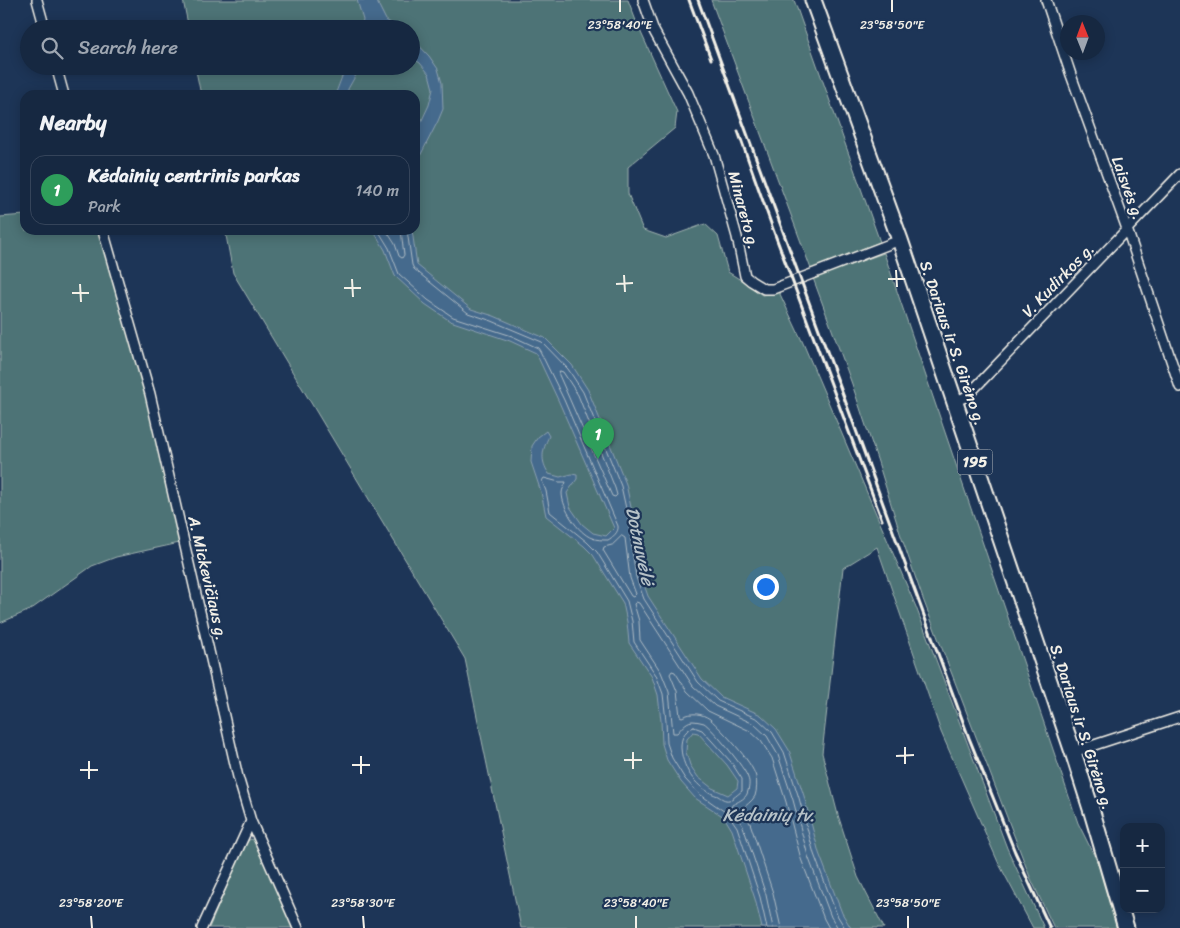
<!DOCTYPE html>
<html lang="en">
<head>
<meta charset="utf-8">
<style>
  body { margin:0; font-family:Sriracha,sans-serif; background:#1f3048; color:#f1f3f6 }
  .controls { position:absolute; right:15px; bottom:15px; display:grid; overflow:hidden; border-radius:10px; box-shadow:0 2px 12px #0003 }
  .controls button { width:45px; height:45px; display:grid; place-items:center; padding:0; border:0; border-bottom:1px solid #35445a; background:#162841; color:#f1f3f6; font:25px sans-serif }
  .compass { position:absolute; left:1060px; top:15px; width:45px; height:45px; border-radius:50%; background:#162841; box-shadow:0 2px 12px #0003; rotate:359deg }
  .you { position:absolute; left:765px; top:586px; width:18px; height:18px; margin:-12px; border:4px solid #fff; border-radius:50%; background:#1a73e8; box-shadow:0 0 0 8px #1a73e833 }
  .badge { display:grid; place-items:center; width:32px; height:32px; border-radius:50%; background:#1a73e8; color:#fff; font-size:16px; font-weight:700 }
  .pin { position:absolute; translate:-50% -41px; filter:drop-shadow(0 1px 2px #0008) }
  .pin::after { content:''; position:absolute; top:26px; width:18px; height:15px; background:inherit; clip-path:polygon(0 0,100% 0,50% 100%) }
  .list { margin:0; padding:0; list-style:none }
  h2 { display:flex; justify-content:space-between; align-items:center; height:65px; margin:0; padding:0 20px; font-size:21px }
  h2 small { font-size:16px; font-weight:400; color:#9ea6b1 }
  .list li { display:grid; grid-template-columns:32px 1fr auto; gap:15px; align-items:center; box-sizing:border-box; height:70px; margin:0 10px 10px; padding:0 10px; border:1px solid #35445a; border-radius:15px }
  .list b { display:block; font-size:19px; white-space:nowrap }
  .list p { margin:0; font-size:16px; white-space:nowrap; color:#9ea6b1 }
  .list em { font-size:16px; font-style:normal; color:#9ea6b1 }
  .icon { flex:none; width:28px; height:28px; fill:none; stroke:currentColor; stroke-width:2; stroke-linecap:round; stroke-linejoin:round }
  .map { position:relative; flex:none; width:1180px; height:928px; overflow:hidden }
  .search { position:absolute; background:#162841; box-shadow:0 2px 12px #0003; left:20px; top:20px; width:400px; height:55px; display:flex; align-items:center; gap:12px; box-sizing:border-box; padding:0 18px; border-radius:28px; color:#9ea6b1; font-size:19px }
  .panel { position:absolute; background:#162841; box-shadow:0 2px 12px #0003; left:20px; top:90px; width:400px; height:145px; border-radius:15px }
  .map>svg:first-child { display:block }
  .green { fill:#4d7376; stroke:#a0b2af }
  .water { fill:#456a8d; stroke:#8ba0b1; fill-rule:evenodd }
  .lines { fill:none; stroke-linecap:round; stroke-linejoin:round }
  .shore { stroke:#aebbc4; stroke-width:1 }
  .minor-casing { stroke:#f4f1e8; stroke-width:12 }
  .primary-casing { stroke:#f4f1e8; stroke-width:19 }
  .minor { stroke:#1d3557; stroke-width:9 }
  .primary { stroke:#1d3557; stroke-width:15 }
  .rail { stroke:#f4f1e8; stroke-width:3 }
  .ticks { fill:none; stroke:#f4f1e8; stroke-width:2 }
  .labels { text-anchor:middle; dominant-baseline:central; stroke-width:4.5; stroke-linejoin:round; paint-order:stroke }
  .shield { fill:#1d3557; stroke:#b4b9bc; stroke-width:1 }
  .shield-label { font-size:15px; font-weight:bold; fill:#f4f1e8 }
  .street-label { font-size:16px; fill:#f4f1e8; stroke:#1d3557 }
  .water-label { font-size:18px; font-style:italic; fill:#b7c2c8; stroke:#1d3557 }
  .ticks-label { font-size:12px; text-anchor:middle; fill:#f4f1e8; stroke:#1d3557; stroke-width:4.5; stroke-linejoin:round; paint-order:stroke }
</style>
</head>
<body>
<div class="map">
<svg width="1180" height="928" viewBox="0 0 1180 928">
  <rect width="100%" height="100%" fill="#1d3557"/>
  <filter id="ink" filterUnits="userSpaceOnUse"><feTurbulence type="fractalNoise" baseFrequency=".02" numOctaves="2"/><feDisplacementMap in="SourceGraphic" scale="10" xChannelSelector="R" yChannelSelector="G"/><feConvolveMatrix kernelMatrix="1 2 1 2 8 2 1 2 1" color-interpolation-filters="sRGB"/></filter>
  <g filter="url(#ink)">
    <path class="green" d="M183,0H628L638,26L677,112L675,128L628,167V194L643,230L666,238L705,224L718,236L728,272L744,282L762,295L779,292L803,343L916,607L1007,848L1044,928H1033L998,862L941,732L877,547L843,568L822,753L838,815L858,877L884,928H521L465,659L233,273L225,230H415V95H201L195,66H411V29H189Z
      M711,0H794L880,242L811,269Z
      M25,215V230H102L184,542L116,557L92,566L30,610L0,623V217Z
      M884,253L1078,823L1098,863L1117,928H1054L1030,877L923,599L900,533L878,462L852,384L813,278Z
      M251,839L255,841L258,845L293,928H209L244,846L249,840Z"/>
    <path class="water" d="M357,0H376L386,20L400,29H361L363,20Z
      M411,37L429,56L438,69L442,83L443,109L438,121L417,162L415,169V135L429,105L433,89L429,74L420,63L411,57Z
      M348,66H361L348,89V95H335L343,74Z
      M373,230H412L417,265L471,309L494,316L545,338L572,365L588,390L626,484L632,512L641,576L648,596L702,679L721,697L761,715L776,729L789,750L804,796L819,853L842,913L851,928H762L755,899L732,830L724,817L695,798L681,782L667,760L662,744L661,721L658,695L652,677L629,643L627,622L623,603L593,555L584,546L546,516L541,492L531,462L532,446L538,437L546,431L549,436C542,451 540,460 549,474L560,477L572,474L577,475V479L567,493L570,507L582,524L593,533L606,536L614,528L559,402L536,353L510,341L450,321L425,304L395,276L385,250ZM693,732L698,733L727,765L738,781L737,788L728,795L712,788L698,777L690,765L686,752L687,739Z"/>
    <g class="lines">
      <path class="shore" d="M378,230L389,248L399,274L428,300L453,317L512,336L538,348L540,351L564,400L618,526C619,532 613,537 608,540C603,540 596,540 592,538C578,533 562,508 562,493C562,489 565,486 566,482H559L544,478L542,481L546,491L550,512L587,542L597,552L627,601L632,621L634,642L656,675L663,694L666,721L667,743L672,758L685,779L698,793L728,814L737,827L760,897L767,928
        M386,230L395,244L399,256L402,258L404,255L401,230
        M407,230L412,265L414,269L468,313L492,321L542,342L568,369L583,392L621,486L627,513L636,577L644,599L698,682L718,701L758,719L772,732L784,752L799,798L814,854L837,915L845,928
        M560,371L563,372L578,395L615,488L617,495L615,497L612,496L559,375Z
        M622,536L625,538L630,578L636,594L633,597L631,596L603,550L604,547L612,545Z
        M694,727L702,730L731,762L742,779V791C738,794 733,799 729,800C725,801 721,798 718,796C709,793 701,788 695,781C683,769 671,734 694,727Z
        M773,928L766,895L743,826L731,808L732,805C737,802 745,799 747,794C749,789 750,782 748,778C746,769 712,728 704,723C700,722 696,721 692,721C685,722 681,729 677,733H673L669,692L661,672L640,640L639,621L634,604L636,602L639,603L693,686L715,706L754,724L767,736L778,755L793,800L808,856L831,917L838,928
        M781,928L773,893L750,823L742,810C745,805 752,802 755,796C757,790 757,782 756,777C752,761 722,730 710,719C701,713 692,712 682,717L680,716L677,691L670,674L672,671L675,672L687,691L708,711L750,731L761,741L772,758L786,802L801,859L824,919L829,928"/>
      <g class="minor-casing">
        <path id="minor" d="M37,0L45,29
          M643,0L654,31L688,93L714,155L737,237L745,276L751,281L764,289H773L900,240
          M1046,0L1071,75L1127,229L1180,387
          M56,66L64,95
          M103,230L150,394L238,777L251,821L298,928
          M954,402L965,397L970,393L1180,174
          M1073,752L1180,717
          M202,928L251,821"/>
      </g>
      <g class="primary-casing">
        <path id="primary" d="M813,0L900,240L1073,752L1092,812L1126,928"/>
      </g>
      <use href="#minor" class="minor"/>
      <use href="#primary" class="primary"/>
      <path class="rail" d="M689,0L711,59
        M698,0L969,738L1015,852L1050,928
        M738,131L774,232L882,520"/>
    </g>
  </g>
  <path class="ticks" d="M620,0V12M892,0V12M896,270L897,287M624,275L625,292M352,279L353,297M888,279H905M80,284L81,302M616,284L633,283M344,288H361M72,293H89M905,747V764M633,752V769M361,756V774M896,756L914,755M624,760H642M89,761V779M352,765H370M80,770H98M91,916L92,928M363,916L364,928M636,916V928M908,916V928"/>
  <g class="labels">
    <rect class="shield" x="957.5" y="449.5" width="35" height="25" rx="4"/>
    <g class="shield-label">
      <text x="975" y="462">195</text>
    </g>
    <g class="street-label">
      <text transform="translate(1128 188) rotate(70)">Laisvės g.</text>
      <text transform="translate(744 210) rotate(75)">Minareto g.</text>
      <text transform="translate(1058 280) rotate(-46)">V. Kudirkos g.</text>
      <text transform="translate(953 343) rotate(71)">S. Dariaus ir S. Girėno g.</text>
      <text transform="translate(208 578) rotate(77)">A. Mickevičiaus g.</text>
      <text transform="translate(1082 727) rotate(72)">S. Dariaus ir S. Girėno g.</text>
    </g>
    <g class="water-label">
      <text transform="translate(640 546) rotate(78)">Dotnuvėlė</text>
      <text x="769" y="815">Kėdainių tv.</text>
    </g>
  </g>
  <g class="ticks-label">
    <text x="620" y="29">23°58'40"E</text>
    <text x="892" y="29">23°58'50"E</text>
    <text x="91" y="907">23°58'20"E</text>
    <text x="363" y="907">23°58'30"E</text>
    <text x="636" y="907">23°58'40"E</text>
    <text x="908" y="907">23°58'50"E</text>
  </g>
</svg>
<div class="controls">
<button>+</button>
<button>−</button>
</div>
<svg class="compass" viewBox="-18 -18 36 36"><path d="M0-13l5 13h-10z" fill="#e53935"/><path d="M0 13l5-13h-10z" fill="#9ea6b1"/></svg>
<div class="you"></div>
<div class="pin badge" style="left:598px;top:459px;background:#2e9e5b">1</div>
<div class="search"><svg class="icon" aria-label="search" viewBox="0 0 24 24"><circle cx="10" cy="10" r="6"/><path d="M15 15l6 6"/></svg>Search here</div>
<section class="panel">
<h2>Nearby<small></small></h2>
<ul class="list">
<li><span class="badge" style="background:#2e9e5b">1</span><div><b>Kėdainių centrinis parkas</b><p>Park</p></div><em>140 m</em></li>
</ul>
</section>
</div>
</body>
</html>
